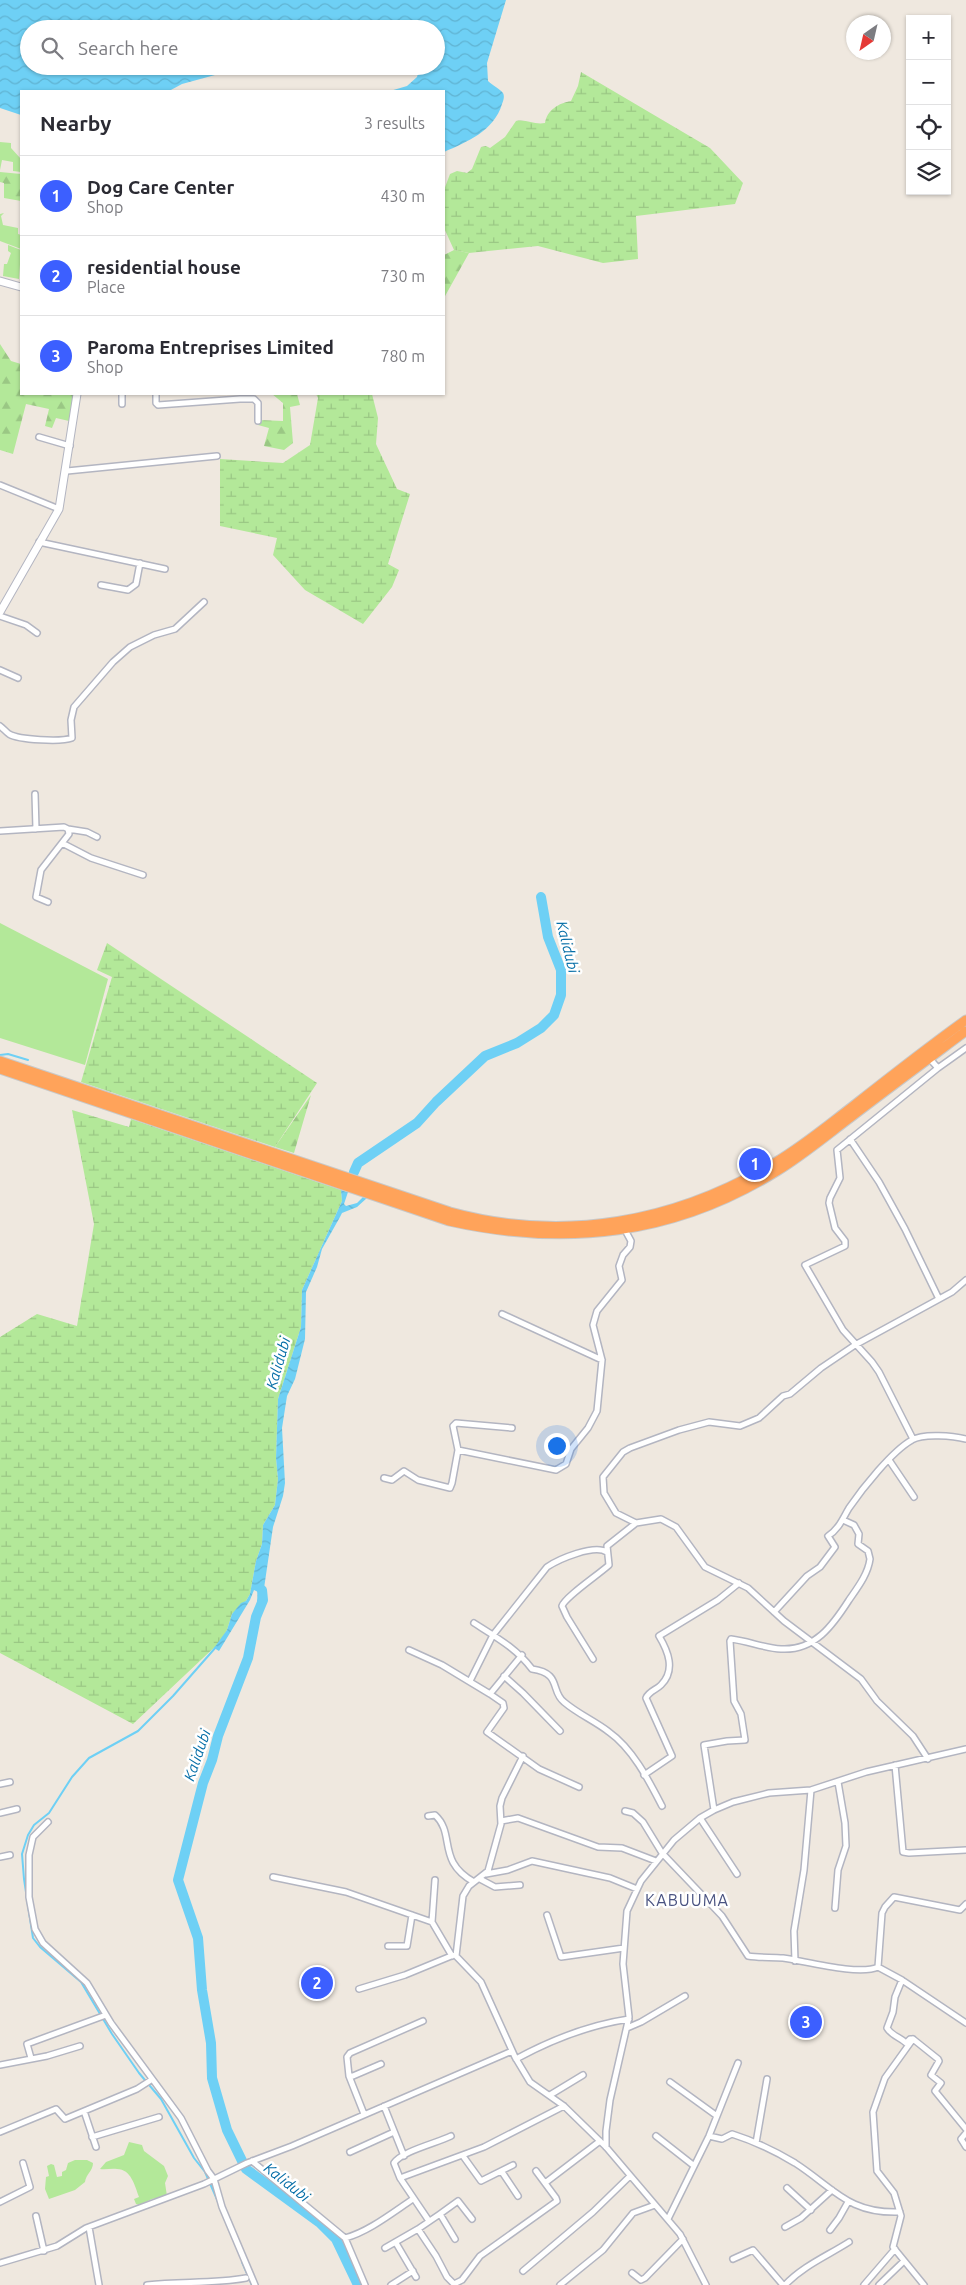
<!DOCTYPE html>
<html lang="en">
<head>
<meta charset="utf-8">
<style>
  body { margin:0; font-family:Ubuntu,sans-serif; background:#f7f7f7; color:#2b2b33 }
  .controls { position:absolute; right:15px; top:15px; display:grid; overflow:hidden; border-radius:0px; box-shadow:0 1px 4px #0004 }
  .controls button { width:45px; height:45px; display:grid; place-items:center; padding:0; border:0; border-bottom:1px solid #e1e1e2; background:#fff; color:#2b2b33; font:25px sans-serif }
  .compass { position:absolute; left:846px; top:15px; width:45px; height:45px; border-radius:50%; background:#fff; box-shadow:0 1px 4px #0004; rotate:214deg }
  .you { position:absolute; left:556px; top:1445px; width:18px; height:18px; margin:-12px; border:4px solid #fff; border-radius:50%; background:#1a73e8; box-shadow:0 0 0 8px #1a73e833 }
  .badge { display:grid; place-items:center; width:32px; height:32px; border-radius:50%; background:#3c5fff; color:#fff; font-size:16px; font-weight:700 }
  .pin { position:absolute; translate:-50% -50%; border:2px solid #fff; box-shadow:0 1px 5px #0006 }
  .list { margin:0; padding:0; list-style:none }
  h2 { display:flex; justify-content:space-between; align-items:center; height:65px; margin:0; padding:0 20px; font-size:21px }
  h2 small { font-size:16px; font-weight:400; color:#7c7c81 }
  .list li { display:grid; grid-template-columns:32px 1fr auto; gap:15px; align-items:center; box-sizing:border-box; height:80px; padding:0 20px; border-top:1px solid #e1e1e2 }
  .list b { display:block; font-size:19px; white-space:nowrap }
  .list p { margin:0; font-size:16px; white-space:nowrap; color:#7c7c81 }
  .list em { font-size:16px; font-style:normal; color:#7c7c81 }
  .icon { flex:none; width:28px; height:28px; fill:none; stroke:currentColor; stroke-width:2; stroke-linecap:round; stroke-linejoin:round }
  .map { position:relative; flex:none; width:966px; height:2285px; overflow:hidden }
  .search { position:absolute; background:#fff; box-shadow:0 1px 4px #0004; left:20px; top:20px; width:425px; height:55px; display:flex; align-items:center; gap:12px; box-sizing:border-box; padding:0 18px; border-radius:28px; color:#7c7c81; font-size:19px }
  .panel { position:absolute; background:#fff; box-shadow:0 1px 4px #0004; left:20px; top:90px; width:425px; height:305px; border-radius:0px }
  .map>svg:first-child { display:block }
  .grass { fill:#b3e899 }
  .forest { fill:url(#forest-firs) }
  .wetland { fill:url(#wetland-marsh) }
  .water { fill:url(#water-waves) }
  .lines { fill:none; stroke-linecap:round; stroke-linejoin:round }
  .stream { stroke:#6ed0f5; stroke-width:2 }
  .river { stroke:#6ed0f5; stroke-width:10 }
  .street-casing { stroke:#b3b5c1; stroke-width:8 }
  .secondary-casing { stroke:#b3b5c1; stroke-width:9 }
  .highway-casing { stroke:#c8c8c8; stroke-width:11 }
  .street { stroke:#fff; stroke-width:5 }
  .secondary { stroke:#fff; stroke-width:7 }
  .highway { stroke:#ffa35a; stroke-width:9 }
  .labels { text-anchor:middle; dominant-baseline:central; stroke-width:5; stroke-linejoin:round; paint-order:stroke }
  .water-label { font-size:15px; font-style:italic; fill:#076fa8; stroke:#fff }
  .quarter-label { font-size:16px; letter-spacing:1px; fill:#4a5381; stroke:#fff }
</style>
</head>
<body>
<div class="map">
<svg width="966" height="2285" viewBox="0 0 966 2285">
  <defs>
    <pattern id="forest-firs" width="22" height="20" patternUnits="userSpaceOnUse" patternTransform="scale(1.25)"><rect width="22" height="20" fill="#b3e899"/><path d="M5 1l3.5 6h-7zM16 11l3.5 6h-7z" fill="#9ac784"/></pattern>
    <pattern id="wetland-marsh" width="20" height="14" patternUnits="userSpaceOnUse" patternTransform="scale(1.25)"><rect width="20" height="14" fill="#b3e899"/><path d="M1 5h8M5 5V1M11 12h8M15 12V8" fill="none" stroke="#9ac784"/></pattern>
    <pattern id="water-waves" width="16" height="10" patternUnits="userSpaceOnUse" patternTransform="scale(1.25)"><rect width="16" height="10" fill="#6ed0f5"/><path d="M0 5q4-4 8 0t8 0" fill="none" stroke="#60b3d2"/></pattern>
  </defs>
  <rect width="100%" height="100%" fill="#efe8df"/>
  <path class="grass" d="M0,142L11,143V148L21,159V172L13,171V162L2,160L0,170Z
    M4,213L1,216L3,225L18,228V234L21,235V249L0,241V214Z
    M8,245L21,250L19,279L3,276L4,264H7L11,253L8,251Z
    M0,923L108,979L85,1065L0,1038Z
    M129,2142L142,2145L144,2151L164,2166L168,2176L165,2183L167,2196L152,2199L139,2205L136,2204L134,2199L139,2197C135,2186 131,2169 117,2169C111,2168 106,2170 100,2169L106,2162L124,2155Z
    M75,2160H87L93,2163C93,2171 86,2174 85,2182L75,2190L49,2199L45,2189L46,2177L49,2176L47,2166L51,2164L54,2165L57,2177L62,2176V2172L66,2170L68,2163Z"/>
  <path class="forest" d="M0,172L21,174V201L4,198V183L0,182Z
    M454,250L469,253L444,298V255Z
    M0,344L11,361L21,364V394H74L69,421L56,418L52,428L45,426L49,409L26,404L13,454L0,450Z
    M272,394H297L300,405L290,407L293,443L284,450L264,446L269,428L258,425L259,420L283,421V403Z
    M311,1095L294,1153L275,1147Z"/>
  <path class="wetland" d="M581,72L710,148L743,183L735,204L636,216L638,259L603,263L538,246L469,253L454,250L444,228V190L450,174L457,171L467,173L472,169L481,147L486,146L490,148L505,137L516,121C527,119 534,125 545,123C547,110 559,103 571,101L578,86Z
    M316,394H372L378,418L376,444L397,489L410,494L388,564L399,570L392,587L363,624L305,590L273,555L277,538L220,526V459L283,463L310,445L318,398Z
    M107,943L317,1083L275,1147L81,1082L112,977L97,970Z
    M72,1110L129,1127L131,1119L341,1190L342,1201L302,1290L301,1327L278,1399L276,1458L278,1479L275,1505L263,1525L262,1544L256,1561L250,1594L246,1601L232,1614L227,1630L220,1642L133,1724L0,1653V1337L37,1314L77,1326L94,1224Z"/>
  <path class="water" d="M0,0H506L487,63L488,81C492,85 500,89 503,93C505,97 503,101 502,104C494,131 467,142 444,152V91H390L407,86L417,77L420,66H436V29L401,26L392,29H29V66H248L182,84L169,91H21V115L0,108Z
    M341,1190L348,1192L344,1204L346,1206L357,1203L363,1197L367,1198L357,1207L342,1213L340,1217L322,1249L317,1267L306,1292L305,1339L295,1379L287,1396L282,1428L285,1483L283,1496L273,1527L262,1602L257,1601L258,1592L254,1590L250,1600L219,1651L214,1648L227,1630L232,1614L241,1603L246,1601L250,1594L256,1561L262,1544L263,1525L275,1505L278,1479L276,1458L278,1399L301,1327L302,1290L342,1201Z"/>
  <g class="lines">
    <path class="stream" d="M0,1055L8,1054L28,1060
      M216,1647L173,1696L138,1731L89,1758L72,1777L49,1813L34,1825L28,1835L22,1854L24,1879L33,1938L40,1947L81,1982L112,2034L139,2073L161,2099L194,2158L205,2172L219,2204
      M242,2262L252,2285"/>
    <path class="river" d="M354,1172L358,1163L417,1123L436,1102L485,1056L517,1043L541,1028L554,1015L561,995V970L548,937L541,897
      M262,1590L263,1600L256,1617L248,1658L218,1736L212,1760L203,1783L178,1880L198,1938L202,1990L211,2043L212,2078L227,2130L246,2169L320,2223L336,2239L358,2285"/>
    <g class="street-casing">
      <path id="street" d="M156,394V403L158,405L240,399H254L258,403V421
        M122,404V394
        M39,437L70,446
        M67,471L217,456
        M0,485L59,509
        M39,542L165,569
        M101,585L128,590L136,584L140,563
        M0,616L26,625L37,633
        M0,670L18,678
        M0,726C3,728 6,732 9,734C19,740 61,742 72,738L71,720L74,707L113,662L130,647L154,635L175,629L204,602
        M35,794L36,829
        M68,829L87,832L97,837
        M0,831L64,827L68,829L69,834L41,870L36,897L48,902
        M62,843L91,858L143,875
        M938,1068L966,1048
        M850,1139L879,1182L905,1229L939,1299
        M502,1314L602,1360
        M913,1439L879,1372L872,1362L843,1330L805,1265L845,1246V1241L835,1228L829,1203L830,1198L840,1178L837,1150L938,1068L929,1058
        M458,1450L556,1470L566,1464L571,1449L588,1428L597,1411L602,1360L593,1325L597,1311L622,1280L619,1266L623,1255L630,1247L631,1241L625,1230
        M889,1460L914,1497
        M384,1478L392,1480L404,1471L418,1480L450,1488L452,1483L458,1450L453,1426L456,1423L512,1428
        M774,1612L807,1576L820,1567L835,1547L828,1536C839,1529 843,1518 849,1508C862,1489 892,1451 912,1440C923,1433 954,1436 966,1439
        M474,1623C496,1637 516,1648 532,1669C562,1673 550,1691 564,1702C578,1714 595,1721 609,1732C633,1749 649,1781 662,1806
        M409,1650L442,1665L490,1694
        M522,1655L490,1694L503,1703L504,1708L487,1732L539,1769L579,1787
        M593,1659L567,1617L562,1606C565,1597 598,1575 609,1565L607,1546L636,1523
        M504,1676L523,1693L560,1731
        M470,1681L493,1635L547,1567C559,1559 594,1544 607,1552
        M523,1756L502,1798L500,1806L501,1824L488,1871L469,1886L463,1896L456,1956L481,1982L515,2057L530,2082L564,2106L606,2147L680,2234L706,2285
        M928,1759L913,1736L877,1701L861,1679L784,1621L748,1588L705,1567L676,1527L661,1519L636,1523L616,1513L604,1493L603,1477L623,1452L630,1448L679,1430L709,1422L740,1426L759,1418L783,1396L790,1394L821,1368L855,1345L952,1292L966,1280
        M895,1765L903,1852L909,1853L966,1850
        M644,1775L672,1756L646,1698C649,1691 656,1690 661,1685C676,1670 668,1651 659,1636L718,1600L739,1583
        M0,1784L10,1782
        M714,1810L704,1745L727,1741L745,1740L741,1714L734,1701L730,1641L731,1639C748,1641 764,1648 781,1649C815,1651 833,1625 849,1600C858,1587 868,1574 870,1559L868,1551L858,1544L859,1534L854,1525L843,1520
        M625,1811L633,1813L643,1822L662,1853L722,1916L748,1956C759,1958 771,1957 783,1958C805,1961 859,1976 878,1967L902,1980L966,2023
        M0,1813L17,1809
        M428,1816L435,1815C456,1834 436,1861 474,1882
        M700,1818L737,1874
        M501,1821L518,1818L598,1847L622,1848L656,1861
        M48,1822L33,1837L29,1855V1897L35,1929L43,1943L87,1983L111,2023L181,2118L208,2171L214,2179L222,2207L255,2285
        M0,1857L10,1855
        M486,1874L508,1870L532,1861L610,1878L637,1889
        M273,1877L346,1892L432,1922
        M480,1879L495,1887L520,1885
        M435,1880L432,1922L452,1956
        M835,1908L838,1870L846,1846L845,1823L838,1782
        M547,1915L561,1957L624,1948
        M388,1946H407L412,1915
        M795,1961L794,1931L804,1870L811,1790
        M878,1967L882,1913L885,1907L894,1897L960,1910L966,1904
        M902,1980L895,1997L893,2012L887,2028C892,2036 900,2037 906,2043L910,2039H913L885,2078L873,2112L877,2171L894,2193L901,2216L893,2247L924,2285
        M359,1989L405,1975L456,1954
        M627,2028L641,2022L685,1996
        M913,2039L938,2059L939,2061L931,2075L941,2083L935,2091L966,2129
        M31,2058L27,2044L106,2015
        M516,2059C551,2040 589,2025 629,2019
        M0,2065L47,2056L80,2046
        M349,2076H353L381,2064
        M670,2082L717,2116
        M550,2095L583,2075
        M384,2106L404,2156
        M84,2111L96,2147
        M364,2114L349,2076L347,2057L350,2053L423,2021
        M0,2132L56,2109L65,2119L137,2089L151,2080
        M966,2133L961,2139L966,2147
        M656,2136L693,2165
        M709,2136L722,2139L732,2134C754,2141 775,2151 795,2163C834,2188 848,2214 900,2212
        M92,2137L159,2117
        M756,2143L767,2079
        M606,2147V2131L610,2100L629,2017L623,1964L627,1911L641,1881L674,1840L700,1818L714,1810L733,1802L769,1793L811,1790L866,1772L966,1749
        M350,2152L394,2132
        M463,2156L481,2181L513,2165
        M252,2161L345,2238L365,2285
        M502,2172L518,2196
        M400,2178L484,2147L564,2106
        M545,2183L600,2141
        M787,2188L811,2210
        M0,2202L30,2187L23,2163
        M440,2214L458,2201L472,2219
        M36,2216L44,2251
        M668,2219L709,2136L738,2063
        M429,2221L400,2178L394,2163C402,2151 437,2143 451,2136
        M89,2227L99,2285
        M785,2227L801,2218L832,2190
        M830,2230L839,2218L848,2202
        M345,2238C368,2232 392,2213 413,2199
        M455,2239L440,2214L418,2229L436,2256L447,2277L454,2284L462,2280L480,2256L557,2201L556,2198L536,2171
        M396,2243L416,2277
        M385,2248L418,2229
        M733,2259L753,2250L783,2285
        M0,2263L57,2246L86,2228L204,2184L247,2163L292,2146L512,2051
        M523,2271L593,2212L630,2176
        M632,2273L641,2280L645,2278L683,2239
        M147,2285C180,2281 213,2284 246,2278
        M391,2285L413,2271
        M560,2285L603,2250L633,2213L655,2205
        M785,2285C803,2266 827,2256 849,2242
        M864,2285L895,2249
        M879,2285L904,2261"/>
    </g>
    <g class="secondary-casing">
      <path id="secondary" d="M0,281L21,287
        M0,612L59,509L77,394"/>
    </g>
    <g class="highway-casing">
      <path id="highway" d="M0,1061L450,1212C564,1243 675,1223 776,1162C803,1146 827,1126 852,1107C890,1077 927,1048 966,1020
        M0,1069L449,1221C566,1247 674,1235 777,1171C803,1155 827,1135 851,1117C889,1088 927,1060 966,1031"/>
    </g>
    <use href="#street" class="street"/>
    <use href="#secondary" class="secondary"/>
    <use href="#highway" class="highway"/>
  </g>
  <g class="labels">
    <g class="water-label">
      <text transform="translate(568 947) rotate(76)">Kalidubi</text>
      <text transform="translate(278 1363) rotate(-74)">Kalidubi</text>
      <text transform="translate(197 1755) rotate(-71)">Kalidubi</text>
      <text transform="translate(287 2182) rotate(38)">Kalidubi</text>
    </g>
    <g class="quarter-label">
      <text x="687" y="1900">KABUUMA</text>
    </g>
  </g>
</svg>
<div class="controls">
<button>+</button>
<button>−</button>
<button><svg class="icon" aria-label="locate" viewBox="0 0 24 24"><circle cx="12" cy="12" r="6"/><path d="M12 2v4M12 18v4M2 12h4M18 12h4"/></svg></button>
<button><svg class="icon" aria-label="layers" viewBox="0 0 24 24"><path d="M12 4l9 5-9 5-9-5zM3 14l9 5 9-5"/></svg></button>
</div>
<svg class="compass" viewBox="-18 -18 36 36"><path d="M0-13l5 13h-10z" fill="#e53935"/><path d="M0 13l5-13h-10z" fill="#7c7c81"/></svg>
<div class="you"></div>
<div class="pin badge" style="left:755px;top:1164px">1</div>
<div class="pin badge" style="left:317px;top:1983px">2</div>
<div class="pin badge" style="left:806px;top:2022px">3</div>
<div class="search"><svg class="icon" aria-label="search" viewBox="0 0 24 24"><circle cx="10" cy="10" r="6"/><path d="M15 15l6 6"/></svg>Search here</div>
<section class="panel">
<h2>Nearby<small>3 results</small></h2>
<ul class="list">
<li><span class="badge">1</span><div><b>Dog Care Center</b><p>Shop</p></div><em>430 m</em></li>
<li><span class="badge">2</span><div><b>residential house</b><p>Place</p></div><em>730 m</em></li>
<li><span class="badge">3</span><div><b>Paroma Entreprises Limited</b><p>Shop</p></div><em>780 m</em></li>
</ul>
</section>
</div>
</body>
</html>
